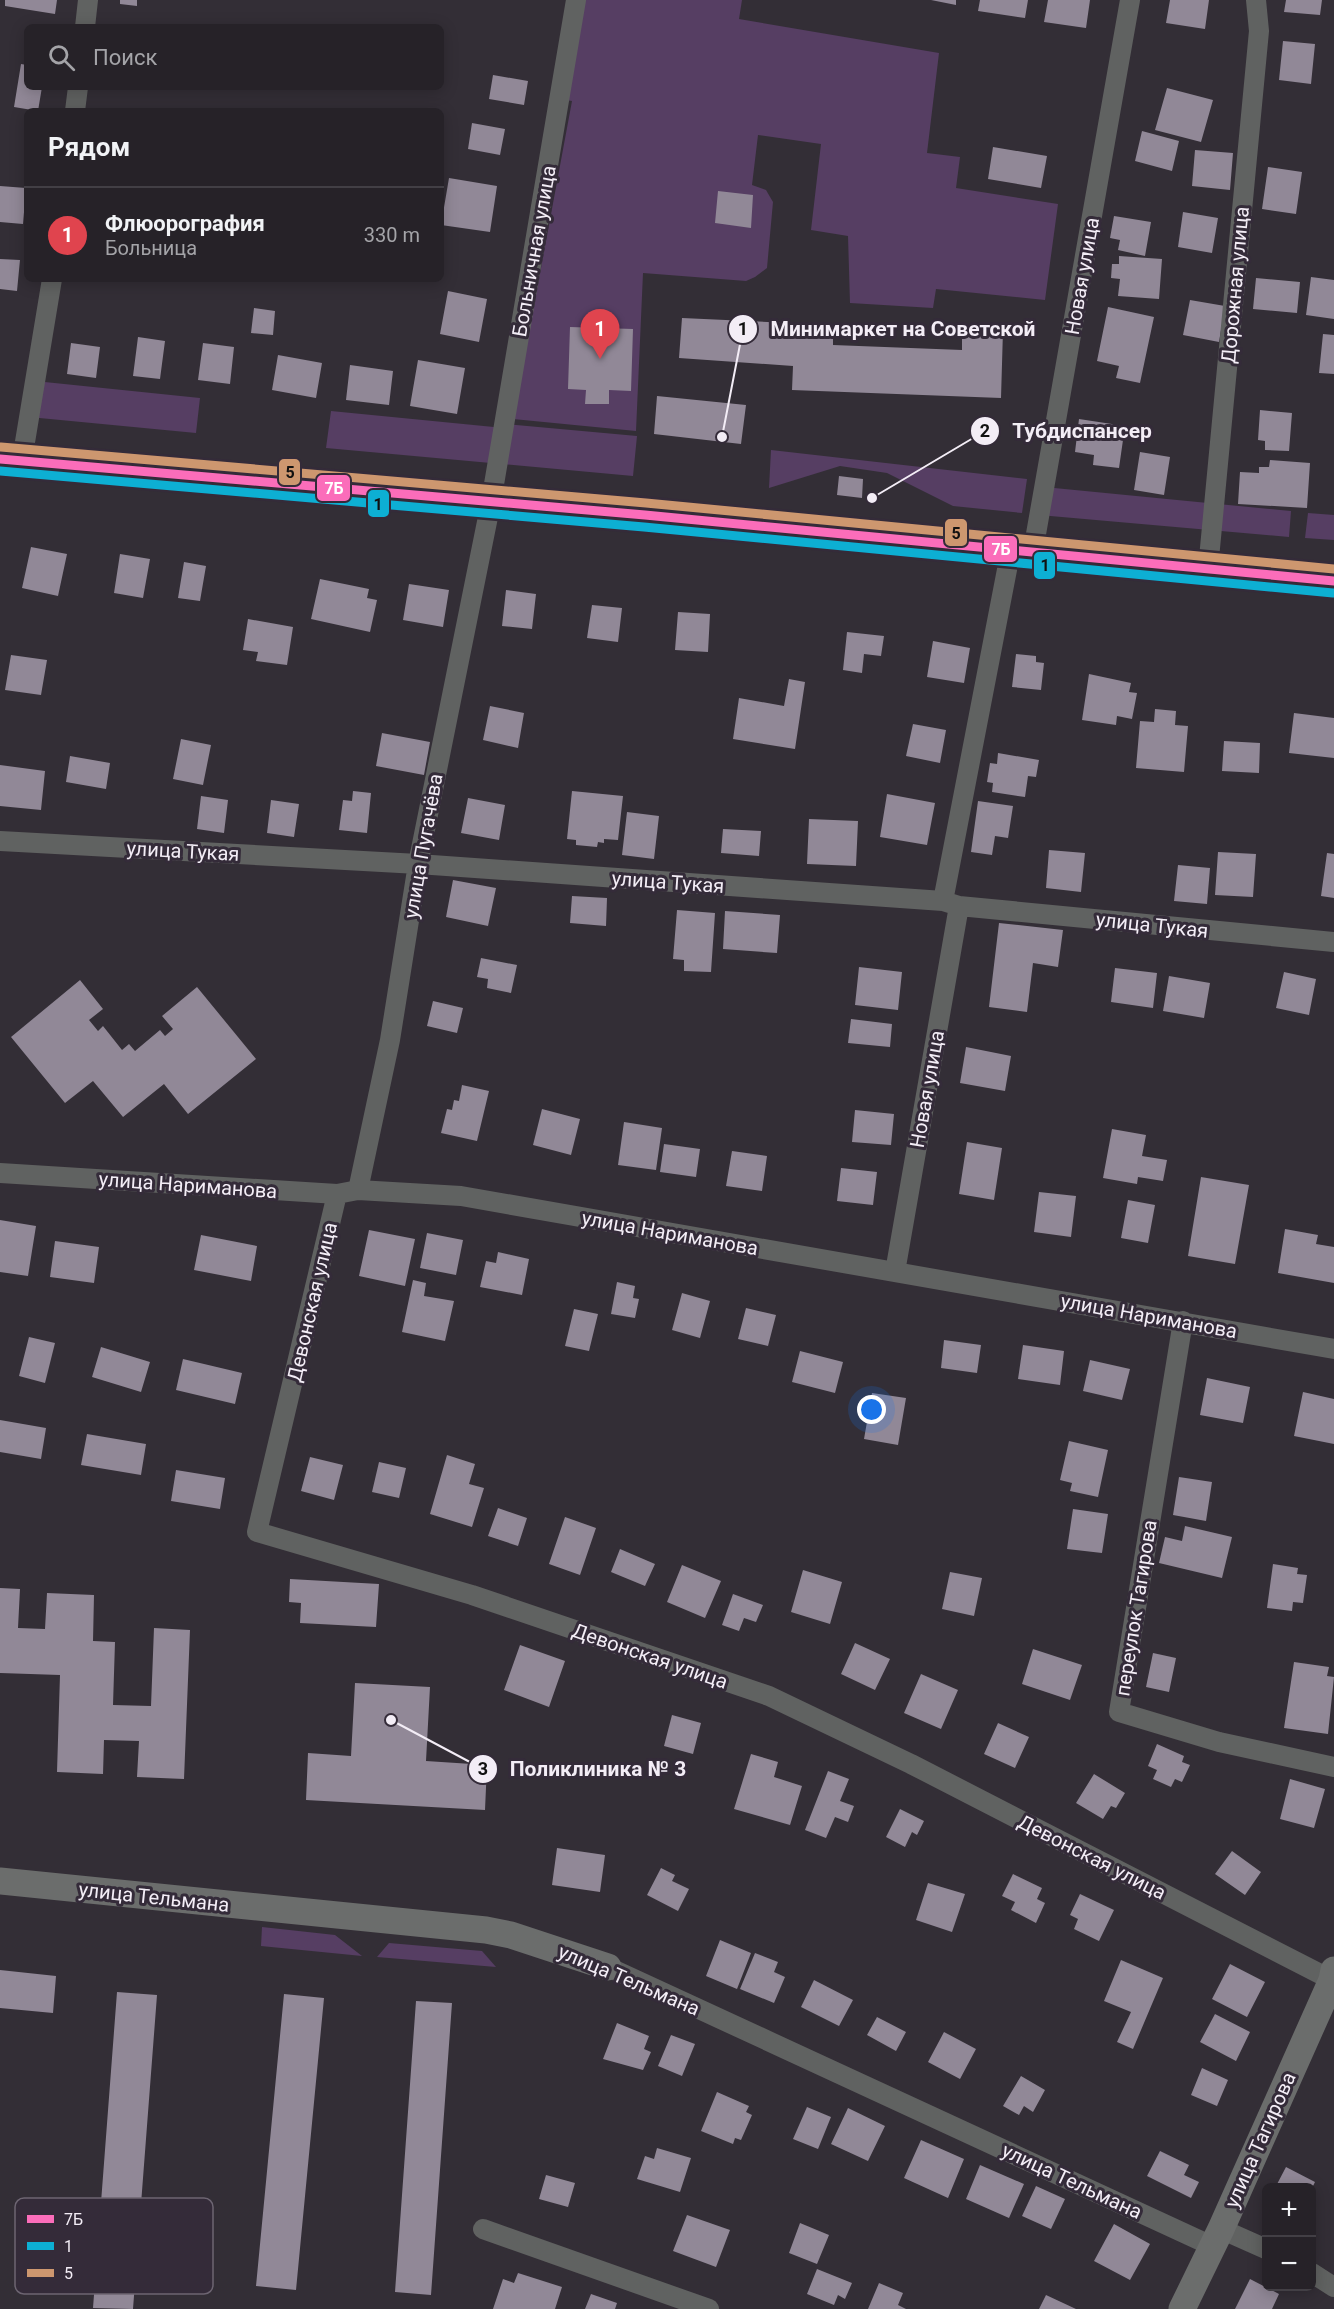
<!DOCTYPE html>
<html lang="ru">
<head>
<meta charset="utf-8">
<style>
  body { margin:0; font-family:Roboto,sans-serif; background:#2e2a30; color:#f1f3f6 }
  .controls { position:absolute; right:18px; bottom:18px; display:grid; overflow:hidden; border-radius:9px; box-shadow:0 3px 15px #0003 }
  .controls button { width:54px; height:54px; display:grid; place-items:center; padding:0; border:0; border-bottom:2px solid #423f45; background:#262228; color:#f1f3f6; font:30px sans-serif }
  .you { position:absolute; left:872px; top:1410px; width:21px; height:21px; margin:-15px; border:4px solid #fff; border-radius:50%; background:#1a73e8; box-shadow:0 0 0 9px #1a73e833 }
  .badge { display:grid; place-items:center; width:39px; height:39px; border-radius:50%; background:#bca0f2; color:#fff; font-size:20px; font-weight:700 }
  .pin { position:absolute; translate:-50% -50px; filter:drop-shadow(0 2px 3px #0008) }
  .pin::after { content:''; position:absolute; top:32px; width:21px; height:18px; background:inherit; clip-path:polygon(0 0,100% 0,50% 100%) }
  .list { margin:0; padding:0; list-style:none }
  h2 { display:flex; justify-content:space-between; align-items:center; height:78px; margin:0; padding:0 24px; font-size:26px }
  h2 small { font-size:20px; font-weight:400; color:#a4a4a8 }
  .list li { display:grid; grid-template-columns:39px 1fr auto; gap:18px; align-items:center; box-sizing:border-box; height:96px; padding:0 24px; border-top:2px solid #423f45 }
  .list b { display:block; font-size:22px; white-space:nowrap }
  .list p { margin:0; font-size:20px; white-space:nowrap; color:#a4a4a8 }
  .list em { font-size:20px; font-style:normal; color:#a4a4a8 }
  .icon { flex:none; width:33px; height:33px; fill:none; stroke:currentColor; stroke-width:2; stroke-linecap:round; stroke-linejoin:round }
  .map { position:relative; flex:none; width:1334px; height:2309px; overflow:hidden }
  .search { position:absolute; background:#262228; box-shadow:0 3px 15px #0003; left:24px; top:24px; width:420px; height:66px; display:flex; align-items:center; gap:15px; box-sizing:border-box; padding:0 21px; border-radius:9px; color:#a4a4a8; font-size:22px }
  .panel { position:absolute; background:#262228; box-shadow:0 3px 15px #0003; left:24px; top:108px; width:420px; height:174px; border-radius:9px }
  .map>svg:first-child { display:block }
  .green { fill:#563e63 }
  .building { fill:#918897 }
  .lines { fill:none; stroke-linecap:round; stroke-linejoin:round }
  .street { stroke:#606261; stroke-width:20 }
  .secondary { stroke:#6b6d6c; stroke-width:27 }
  .primary { stroke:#6a6a6b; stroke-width:30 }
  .bus-1-casing { stroke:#342b39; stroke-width:14 }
  .bus-2-casing { stroke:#342b39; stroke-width:14 }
  .bus-3-casing { stroke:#342b39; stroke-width:14 }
  .bus-1 { stroke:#fb6dba; stroke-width:9 }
  .bus-2 { stroke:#0dafd3; stroke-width:9 }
  .bus-3 { stroke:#cd976f; stroke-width:9 }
  .labels { text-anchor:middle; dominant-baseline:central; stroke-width:6; stroke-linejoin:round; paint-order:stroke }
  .street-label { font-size:20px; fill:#f3edf6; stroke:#342b39 }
  .key { fill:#342b39; stroke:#6d6572; stroke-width:1.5 }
  .key-label { font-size:16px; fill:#f3edf6 }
  .leader { fill:none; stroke:#f3edf6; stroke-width:2 }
  .callout-dot { fill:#f3edf6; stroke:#342b39; stroke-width:2 }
  .mark-label { font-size:18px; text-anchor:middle; font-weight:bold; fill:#111 }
  .callout-label { font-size:21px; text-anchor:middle; font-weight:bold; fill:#f3edf6; stroke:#342b39; stroke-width:6; stroke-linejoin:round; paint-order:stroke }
  .line-badge { stroke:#342b39; stroke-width:2 }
  .badge-label { font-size:16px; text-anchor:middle; font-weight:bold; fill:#fff }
  .pale-badge-label { font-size:16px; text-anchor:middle; font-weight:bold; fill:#111 }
</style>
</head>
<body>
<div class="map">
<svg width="1334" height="2309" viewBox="0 0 1334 2309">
  <rect width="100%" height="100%" fill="#332e36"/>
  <path class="green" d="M578,0H742L739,19L939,53L927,153L960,157L956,188L1058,204L1045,300L936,289L933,308L850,303L848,236L811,230L821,144L758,135L752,185L766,190L773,202L767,268L755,277L746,281L643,273L636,431L513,419L572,101L560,99Z
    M35,381L200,398L196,433L29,417Z
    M331,411L504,428L505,424L637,436L633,476L326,448Z
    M771,450L1027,479L1022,513L953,506L887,473L840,466L769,488Z
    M1044,487L1291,511L1289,537L1039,515Z
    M1308,513L1334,515V540L1305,538Z
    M262,1927L335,1935L362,1956L261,1946Z
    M389,1943L482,1951L496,1967L377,1957Z"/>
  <path class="building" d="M5,0H57L55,14L5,6Z
    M120,0H137V6L120,4Z
    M931,0H956V5Z
    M980,0H1028L1025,18L978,11Z
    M1048,0H1090L1086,28L1044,22Z
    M1170,0H1209L1205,29L1166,23Z
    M1286,0H1322L1320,15L1284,12Z
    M1283,41L1315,44L1311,84L1279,80Z
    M21,64L27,65V87H42L38,111L14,107Z
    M493,75L528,81L524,105L489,99Z
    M1167,88L1213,100L1201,142L1155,130Z
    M472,123L505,129L500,155L468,149Z
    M1142,131L1179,141L1172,171L1135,161Z
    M993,147L1047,156L1041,188L988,179Z
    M1195,150L1233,153L1230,190L1192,186Z
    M1268,167L1302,172L1296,214L1262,209Z
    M449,178L497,186L490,232L441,225Z
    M0,186L26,188L23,224L0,222Z
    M718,191L753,195L751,228L715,223Z
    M1183,212L1218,218L1212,253L1178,247Z
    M1114,216L1151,222L1145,256L1118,250L1120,240L1110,238Z
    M1119,256L1162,259L1159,299L1118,296L1120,279L1111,278L1112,264H1119Z
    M0,259L20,260L17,291L0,289Z
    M1311,277L1334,280V319L1306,315Z
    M1256,278L1300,282L1297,313L1253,309Z
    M448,291L487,299L479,342L440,334Z
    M1190,300L1225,306L1219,342L1183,335Z
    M1108,307L1154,317L1140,383L1116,378L1119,366L1097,361Z
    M254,308L275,311L273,335L251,333Z
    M682,318L833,325V345L962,350V328L1003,330L1001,398L792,390L793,366L679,358Z
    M570,327L633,329L631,391L609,390V404H585L586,390L568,389Z
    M1323,334L1334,335V374L1319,373Z
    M138,337L165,341L160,379L133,376Z
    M71,343L100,347L96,378L67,374Z
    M203,343L234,347L230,384L198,380Z
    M278,355L322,363L316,398L272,390Z
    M418,360L465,368L457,414L410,406Z
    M350,365L393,371L389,405L346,400Z
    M657,396L746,405L741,444L654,434Z
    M1260,410L1292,413L1289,451L1265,450V441L1258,440Z
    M1079,419L1125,426L1119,468L1093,465L1094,455L1075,452Z
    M1140,452L1170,457L1164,495L1134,490Z
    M1270,460L1310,463L1307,508L1238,504L1240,472L1259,473V467H1269Z
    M839,476L863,479L862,498L837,495Z
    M31,547L67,554L58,596L22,588Z
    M120,554L150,559L143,598L114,593Z
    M184,562L206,566L200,601L178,598Z
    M320,579L369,589L367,598L377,600L370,632L311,619Z
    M409,584L449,590L443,627L403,620Z
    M506,590L536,594L532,629L502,626Z
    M592,605L622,608L618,642L587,638Z
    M678,612L710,614L708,652L675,650Z
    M248,619L293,627L287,665L256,661L258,652L243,650Z
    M847,632L884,636L881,656L864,654L862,673L843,670Z
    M933,641L970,648L964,683L927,677Z
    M1016,654L1036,656V662L1044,663L1041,690L1012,687Z
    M11,655L47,660L41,695L5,690Z
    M1089,674L1131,683L1129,692L1137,693L1132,719L1117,716L1116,725L1082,720Z
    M789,679L805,682L795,749L733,739L739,698L784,706Z
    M490,706L524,713L518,748L483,740Z
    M1155,709L1176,711L1175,725L1188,726L1184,772L1136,768L1140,721L1154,722Z
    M1294,713L1334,718V758L1289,753Z
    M913,724L946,730L940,763L906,756Z
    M382,733L430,742L424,775L376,766Z
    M181,739L211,745L203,785L173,779Z
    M1224,741L1260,743L1259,773L1222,771Z
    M998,753L1039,760L1036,777L1028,776L1025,797L992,792L993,783L987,782L990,763L997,764Z
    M70,756L110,763L106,789L66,782Z
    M0,765L45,771L41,810L0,806Z
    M353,791L371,793L367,833L339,830L343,800L352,801Z
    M572,791L623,796L618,840L604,839V843L598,842L597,847L576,845V840L567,839Z
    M887,794L935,803L927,845L880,837Z
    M201,796L228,800L224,833L197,829Z
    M468,798L505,805L499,840L461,833Z
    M271,800L299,804L294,837L267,833Z
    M978,801L1013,806L1008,838L995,836L992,855L971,852Z
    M627,812L659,816L654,859L622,855Z
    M809,819L858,821L856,866L807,864Z
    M723,829L761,831L759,856L721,853Z
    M1049,850L1085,853L1081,892L1046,888Z
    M1218,852L1256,854L1253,897L1215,895Z
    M1327,853L1334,854V898L1321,896Z
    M1178,865L1210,868L1207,904L1174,901Z
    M453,880L496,888L488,926L446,917Z
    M572,896L607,898L606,926L570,923Z
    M677,910L715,913L711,972L684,971V960L673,959Z
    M725,911L780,915L777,953L723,949Z
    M999,923L1063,930L1058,967L1033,963L1027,1012L989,1007Z
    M481,958L517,965L511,993L487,988L488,979L477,977Z
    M859,967L902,972L898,1010L855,1005Z
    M1115,968L1157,973L1153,1008L1111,1002Z
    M1284,972L1316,979L1309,1015L1276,1008Z
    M1169,976L1210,983L1204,1018L1163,1011Z
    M80,980L103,1009L89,1020L98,1031L103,1026L122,1050L129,1044L135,1051L160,1030L165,1036L173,1029L162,1016L197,987L256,1059L188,1114L164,1084L123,1117L93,1081L65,1103L11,1037Z
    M433,1001L463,1008L457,1033L427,1026Z
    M851,1019L892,1024L890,1047L848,1043Z
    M966,1047L1011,1056L1005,1091L960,1083Z
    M462,1085L489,1091L477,1141L441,1133L447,1109L452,1110L454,1100L459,1101Z
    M542,1109L580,1119L571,1155L533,1145Z
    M855,1110L894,1114L891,1145L852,1142Z
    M624,1122L662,1128L656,1170L618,1165Z
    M1112,1129L1146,1135L1142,1156L1167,1160L1163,1181L1138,1177L1137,1184L1103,1178Z
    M967,1142L1002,1148L994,1200L959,1194Z
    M664,1144L700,1149L696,1177L660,1172Z
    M732,1151L767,1156L762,1191L726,1186Z
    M841,1168L877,1172L873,1205L837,1201Z
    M1201,1177L1249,1185L1235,1264L1188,1256Z
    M1039,1192L1076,1196L1071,1237L1034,1232Z
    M1128,1200L1155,1205L1148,1243L1121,1238Z
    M0,1220L36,1226L28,1276L0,1272Z
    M1285,1229L1318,1235L1316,1244L1334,1247V1283L1278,1273Z
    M369,1230L415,1239L405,1286L359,1276Z
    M427,1233L463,1240L456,1275L420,1268Z
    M201,1235L257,1246L251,1281L194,1270Z
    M55,1241L99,1247L94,1283L50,1277Z
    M498,1252L529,1259L522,1295L480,1287L486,1261L496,1263Z
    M413,1280L426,1283L424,1296L454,1301L445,1341L402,1332Z
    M617,1282L635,1286L633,1298L639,1299L635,1318L611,1314Z
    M682,1293L710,1301L700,1338L672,1330Z
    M746,1308L776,1315L768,1346L738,1339Z
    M574,1309L598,1314L589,1351L565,1346Z
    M29,1337L55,1343L45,1383L19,1376Z
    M944,1340L981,1345L977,1373L941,1368Z
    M1023,1345L1064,1351L1060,1385L1018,1379Z
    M101,1347L150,1362L141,1392L92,1377Z
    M800,1351L843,1362L835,1393L792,1382Z
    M183,1359L242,1373L235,1404L176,1390Z
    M1090,1360L1130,1369L1122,1400L1083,1391Z
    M1207,1378L1250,1387L1243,1423L1200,1415Z
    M1303,1392L1334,1399V1444L1294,1436Z
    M872,1393L906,1398L898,1445L864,1439Z
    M0,1420L46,1428L41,1459L0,1452Z
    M87,1434L146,1444L141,1475L81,1465Z
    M1069,1441L1108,1450L1098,1497L1070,1491L1072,1483L1060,1480Z
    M447,1455L475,1464L469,1484L484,1488L472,1527L430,1514Z
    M310,1457L343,1465L334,1500L301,1491Z
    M379,1462L406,1468L399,1498L372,1492Z
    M176,1470L225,1478L220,1509L171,1501Z
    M1179,1477L1212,1482L1206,1521L1173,1515Z
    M498,1508L527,1518L518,1546L488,1536Z
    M1073,1509L1108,1514L1102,1553L1067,1549Z
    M565,1517L596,1528L580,1575L549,1564Z
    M1185,1526L1232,1537L1222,1578L1159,1563L1165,1537L1182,1541Z
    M620,1549L655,1564L645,1586L611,1572Z
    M1273,1564L1298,1568L1297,1574L1307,1575L1303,1603L1293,1602L1292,1611L1267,1608Z
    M682,1565L721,1581L705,1618L667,1602Z
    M803,1570L842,1582L830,1624L791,1612Z
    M950,1572L982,1578L974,1616L942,1609Z
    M290,1579L379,1584L376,1627L300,1623L301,1603L289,1602Z
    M0,1588L20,1589L18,1628L45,1629L47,1593L94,1595L93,1641L115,1642L113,1705L151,1706L154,1628L190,1630L184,1779L137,1777L139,1741L104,1740L103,1774L57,1772L60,1675L0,1673Z
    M733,1594L763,1605L756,1622L744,1618L739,1631L722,1625Z
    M855,1643L890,1659L875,1690L841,1674Z
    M520,1645L565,1661L549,1707L504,1690Z
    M1033,1649L1082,1665L1070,1700L1022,1684Z
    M1153,1653L1176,1658L1169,1692L1146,1687Z
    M1294,1662L1329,1667L1327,1676L1334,1677L1328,1734L1284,1728Z
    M921,1674L958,1690L941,1729L904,1713Z
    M355,1683L430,1687L426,1761L487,1765L485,1810L306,1800L308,1753L351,1756Z
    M672,1715L701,1723L693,1754L664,1746Z
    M998,1723L1029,1737L1015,1768L984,1754Z
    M1157,1744L1184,1756L1182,1762L1190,1765L1182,1782L1175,1779L1171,1787L1153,1779L1157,1770L1148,1766Z
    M751,1754L778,1762L774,1777L802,1786L790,1825L734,1809Z
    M828,1771L849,1779L840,1801L854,1806L848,1822L835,1817L826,1838L805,1830Z
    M1094,1774L1125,1793L1116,1808L1111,1806L1103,1819L1076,1803Z
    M1290,1779L1325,1789L1314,1828L1280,1819Z
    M900,1809L924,1821L917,1835L912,1832L905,1847L886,1837Z
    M557,1848L605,1855L600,1892L552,1885Z
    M1232,1851L1261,1872L1245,1895L1215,1874Z
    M661,1868L675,1875L672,1881L689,1889L678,1911L647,1895Z
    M1013,1874L1042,1888L1037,1899L1045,1903L1036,1923L1011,1910L1015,1902L1002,1896Z
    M928,1883L965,1894L952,1932L916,1920Z
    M1080,1894L1114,1910L1099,1941L1074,1929L1078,1919L1070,1915Z
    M720,1940L751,1953L737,1989L706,1976Z
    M755,1953L778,1962L774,1972L785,1977L774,2003L740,1989Z
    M1121,1960L1163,1978L1133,2049L1117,2042L1131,2012L1104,2001Z
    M1230,1964L1265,1982L1247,2017L1212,1999Z
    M0,1970L56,1976L53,2013L0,2008Z
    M814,1980L853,2000L839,2026L801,2007Z
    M117,1992L157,1995L133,2309L93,2308Z
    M284,1994L324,1998L296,2290L256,2286Z
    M416,2001L452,2003L431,2295L395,2292Z
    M1215,2014L1250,2032L1236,2061L1200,2042Z
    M877,2017L906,2032L896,2051L867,2035Z
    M617,2023L649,2036L644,2049L651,2052L643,2070L603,2059Z
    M944,2032L976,2049L960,2079L928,2062Z
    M671,2035L695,2044L682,2076L658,2066Z
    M1202,2068L1228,2080L1217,2106L1191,2095Z
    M1021,2076L1045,2090L1033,2112L1024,2106L1019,2115L1003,2106Z
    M717,2092L749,2106L746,2112L752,2115L741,2140L735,2138L733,2144L701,2131Z
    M807,2107L831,2117L818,2149L793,2139Z
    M848,2108L885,2126L868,2161L831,2144Z
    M921,2140L964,2159L948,2198L904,2178Z
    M657,2148L691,2158L680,2192L637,2179L645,2156L654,2159Z
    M1160,2151L1189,2165L1184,2175L1199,2182L1191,2198L1147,2176Z
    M980,2165L1024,2184L1009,2218L966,2199Z
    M1286,2167L1315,2182L1312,2188H1275Z
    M546,2175L575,2183L568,2207L539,2199Z
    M1036,2186L1065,2199L1051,2229L1022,2216Z
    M687,2215L730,2230L716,2267L673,2251Z
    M800,2223L829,2235L817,2264L789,2253Z
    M1114,2224L1150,2244L1130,2280L1094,2261Z
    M817,2269L852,2283L845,2299L838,2295L834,2305L807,2294Z
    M518,2273L562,2287L555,2309H493L503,2279L514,2283Z
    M1250,2279L1279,2294L1272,2309H1235Z
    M879,2283L903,2293L898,2305L906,2309H868Z
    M591,2294L617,2303L615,2309H585Z
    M1046,2295L1076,2309H1039Z"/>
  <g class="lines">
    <path class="street" d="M85,27L88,0
      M75,111L78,87
      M22,460L52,279
      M1033,551L1130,0
      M1208,569L1259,31L1256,0
      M0,841L418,864L943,901L959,906L1334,942
      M943,901L1011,549
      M0,1173L337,1194L358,1190L461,1196L1334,1349
      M358,1190L390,1040L418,864L491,502L576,0
      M337,1194L257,1532L472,1595L769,1696L911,1764L1334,1981
      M895,1272L959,906
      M1183,1321L1119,1712L1219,1742L1334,1767
      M608,1967L1212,2246
      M483,2229L709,2309
      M1221,2229L1266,2249
      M1312,2273L1334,2287"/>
    <path class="secondary" d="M0,1881L486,1930L511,1935L608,1967
      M1182,2309L1221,2229L1332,1980L1334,1970"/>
    <path class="primary" d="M0,459L645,515L1334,581"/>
    <g class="bus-1-casing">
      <path id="bus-1" d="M0,459L645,515L1334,581"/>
    </g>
    <g class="bus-2-casing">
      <path id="bus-2" d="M0,471L644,527L1333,593"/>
    </g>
    <g class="bus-3-casing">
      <path id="bus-3" d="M1,447L646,503L1334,569"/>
    </g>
    <use href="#bus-1" class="bus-1"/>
    <use href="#bus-2" class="bus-2"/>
    <use href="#bus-3" class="bus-3"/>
  </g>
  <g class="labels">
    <g class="street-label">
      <text transform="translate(534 251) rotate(-80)">Больничная улица</text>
      <text transform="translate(1082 276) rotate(-80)">Новая улица</text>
      <text transform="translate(1235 285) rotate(-85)">Дорожная улица</text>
      <text transform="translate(423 846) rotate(-80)">улица Пугачёва</text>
      <text transform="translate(183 851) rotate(3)">улица Тукая</text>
      <text transform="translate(668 882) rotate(4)">улица Тукая</text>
      <text transform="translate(1152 925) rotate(6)">улица Тукая</text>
      <text transform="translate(927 1089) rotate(-80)">Новая улица</text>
      <text transform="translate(188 1185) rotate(4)">улица Нариманова</text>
      <text transform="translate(670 1233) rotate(10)">улица Нариманова</text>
      <text transform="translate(312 1302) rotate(-77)">Девонская улица</text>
      <text transform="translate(1149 1316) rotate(10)">улица Нариманова</text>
      <text transform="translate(1136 1608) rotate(-81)">переулок Тагирова</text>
      <text transform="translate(650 1656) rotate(19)">Девонская улица</text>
      <text transform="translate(1092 1857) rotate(27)">Девонская улица</text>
      <text transform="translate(154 1897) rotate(6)">улица Тельмана</text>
      <text transform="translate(629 1980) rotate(23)">улица Тельмана</text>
      <text transform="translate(1260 2140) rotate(-66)">улица Тагирова</text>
      <text transform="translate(1072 2181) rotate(25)">улица Тельмана</text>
    </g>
  </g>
  <rect x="15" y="2198" width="198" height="96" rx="9" class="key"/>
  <rect x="27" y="2215" width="27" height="8" fill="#fb6dba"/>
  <rect x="27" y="2242" width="27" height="8" fill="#0dafd3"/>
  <rect x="27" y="2269" width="27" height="8" fill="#cd976f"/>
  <g class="key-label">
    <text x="64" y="2225">7Б</text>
    <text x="64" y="2252">1</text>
    <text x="64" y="2279">5</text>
  </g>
  <path class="leader" d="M722 437L743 329M872 498L985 431M391 1720L483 1769"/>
  <g class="callout-dot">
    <circle cx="722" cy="437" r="6"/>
    <circle cx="872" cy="498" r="6"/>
    <circle cx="391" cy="1720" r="6"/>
    <circle cx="743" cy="329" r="15"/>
    <circle cx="985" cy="431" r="15"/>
    <circle cx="483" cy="1769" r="15"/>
  </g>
  <g class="mark-label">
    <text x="743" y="335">1</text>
    <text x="985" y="437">2</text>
    <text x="483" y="1775">3</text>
  </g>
  <g class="callout-label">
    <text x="903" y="336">Минимаркет на Советской</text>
    <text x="1082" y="438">Тубдиспансер</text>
    <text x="598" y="1776">Поликлиника № 3</text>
  </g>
  <g class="line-badge">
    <rect x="278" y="458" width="23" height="28" rx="6" fill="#cd976f"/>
    <rect x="316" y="474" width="35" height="28" rx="6" fill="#fb6dba"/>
    <rect x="367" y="489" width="23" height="29" rx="6" fill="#0dafd3"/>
    <rect x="944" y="518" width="24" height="29" rx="6" fill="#cd976f"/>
    <rect x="983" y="535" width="35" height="28" rx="6" fill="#fb6dba"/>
    <rect x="1033" y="551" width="23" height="29" rx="6" fill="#0dafd3"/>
  </g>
  <g class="badge-label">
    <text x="334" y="494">7Б</text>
    <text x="1001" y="555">7Б</text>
  </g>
  <g class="pale-badge-label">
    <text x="290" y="478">5</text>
    <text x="378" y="510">1</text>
    <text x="956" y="539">5</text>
    <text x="1045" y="571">1</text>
  </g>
</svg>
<div class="controls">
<button>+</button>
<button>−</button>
</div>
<div class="you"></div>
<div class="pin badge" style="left:600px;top:359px;background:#e0444e">1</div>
<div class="search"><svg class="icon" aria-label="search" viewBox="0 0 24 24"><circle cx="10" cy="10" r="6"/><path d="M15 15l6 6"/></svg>Поиск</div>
<section class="panel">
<h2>Рядом<small></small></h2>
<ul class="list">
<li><span class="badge" style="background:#e0444e">1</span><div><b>Флюорография</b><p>Больница</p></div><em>330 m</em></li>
</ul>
</section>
</div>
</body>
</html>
